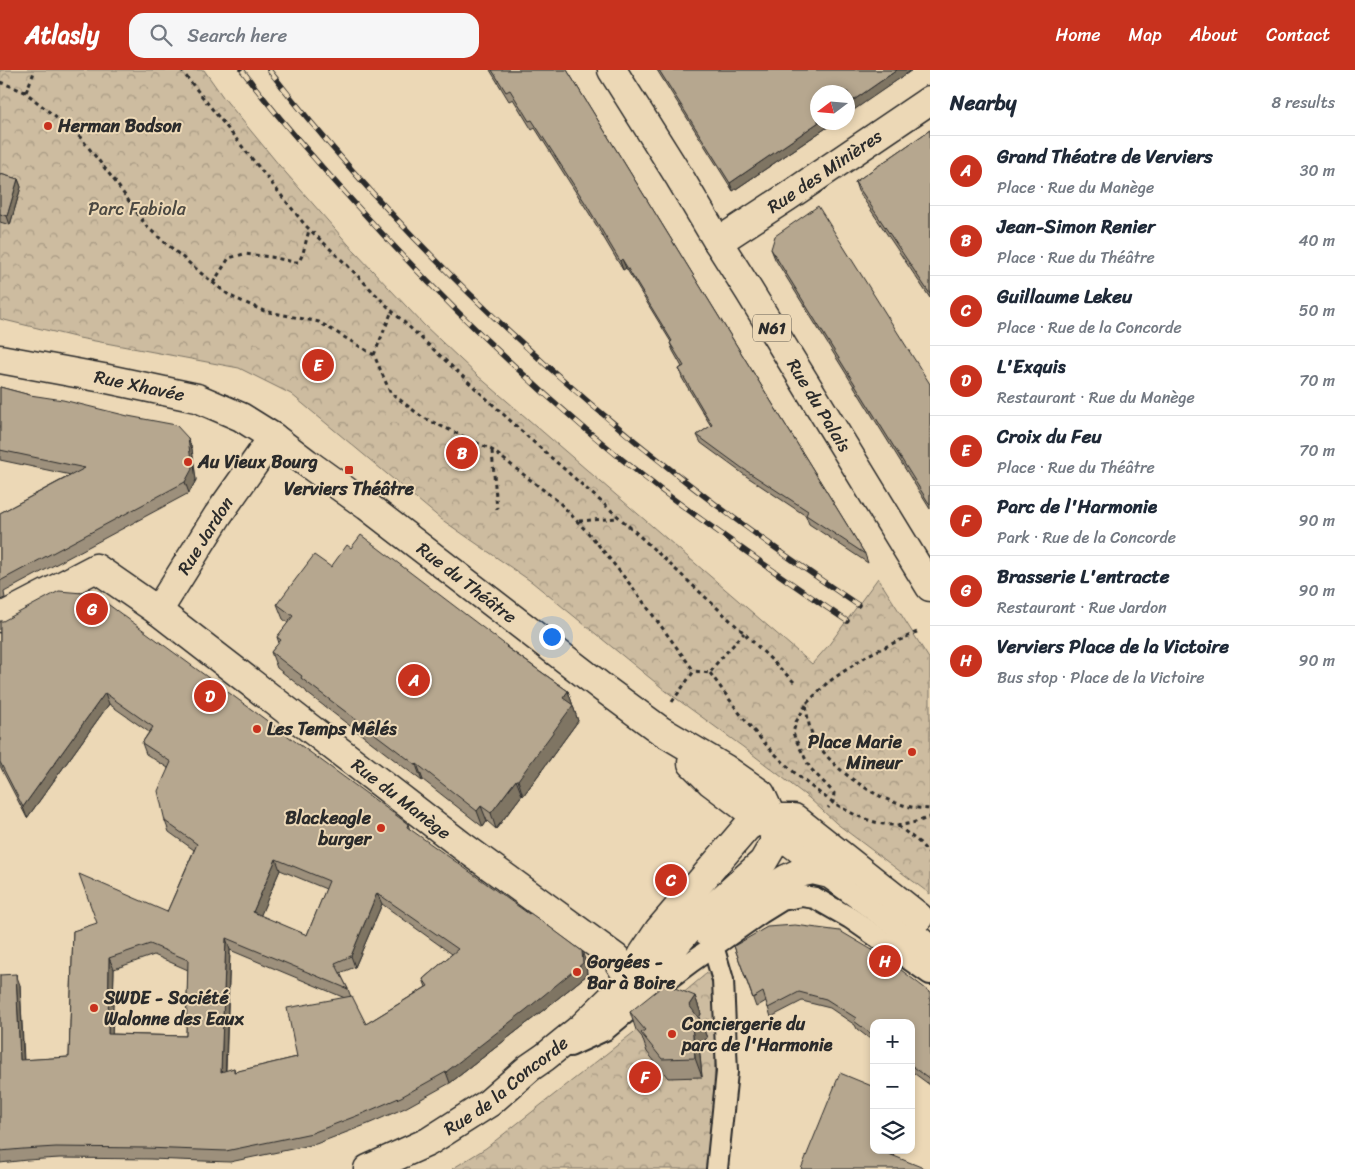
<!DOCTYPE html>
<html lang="en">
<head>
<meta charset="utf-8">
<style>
  body { margin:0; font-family:Sriracha,sans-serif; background:#f6f6f7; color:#1f2937 }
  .controls { position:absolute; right:15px; bottom:15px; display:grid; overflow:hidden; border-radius:10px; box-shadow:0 2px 8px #0003 }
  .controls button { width:45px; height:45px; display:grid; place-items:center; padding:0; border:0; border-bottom:1px solid #e0e1e3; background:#fff; color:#1f2937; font:25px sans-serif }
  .compass { position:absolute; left:810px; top:15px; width:45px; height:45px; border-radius:50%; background:#fff; box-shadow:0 2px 8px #0003; rotate:254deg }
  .you { position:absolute; left:551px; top:566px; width:18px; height:18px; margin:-12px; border:4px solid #fff; border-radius:50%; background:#1a73e8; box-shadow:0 0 0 8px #1a73e833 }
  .badge { display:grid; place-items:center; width:32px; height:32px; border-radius:50%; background:#c8321e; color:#fff; font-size:16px; font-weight:700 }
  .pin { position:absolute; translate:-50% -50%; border:2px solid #fff; box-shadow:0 1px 5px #0006 }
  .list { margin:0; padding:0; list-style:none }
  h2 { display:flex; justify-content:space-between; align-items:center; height:65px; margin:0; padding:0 20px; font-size:21px }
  h2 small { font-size:16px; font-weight:400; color:#747a83 }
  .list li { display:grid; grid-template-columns:32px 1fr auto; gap:15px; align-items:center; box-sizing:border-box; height:70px; padding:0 20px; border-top:1px solid #e0e1e3 }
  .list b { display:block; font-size:19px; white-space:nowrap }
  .list p { margin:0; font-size:16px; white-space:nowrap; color:#747a83 }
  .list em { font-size:16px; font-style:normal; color:#747a83 }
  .icon { flex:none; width:28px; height:28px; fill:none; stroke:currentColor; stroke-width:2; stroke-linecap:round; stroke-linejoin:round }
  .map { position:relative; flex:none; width:930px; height:1099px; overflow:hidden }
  header { display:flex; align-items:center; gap:30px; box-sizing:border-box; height:70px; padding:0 25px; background:#c8321e; color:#fff }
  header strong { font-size:24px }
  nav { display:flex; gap:28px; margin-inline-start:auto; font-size:18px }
  .search { width:350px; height:45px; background:#f6f6f7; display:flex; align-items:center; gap:12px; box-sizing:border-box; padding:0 18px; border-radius:15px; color:#747a83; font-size:19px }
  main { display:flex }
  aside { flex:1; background:#fff }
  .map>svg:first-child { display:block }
  .park { fill:url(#park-crowns); stroke:#7c7466 }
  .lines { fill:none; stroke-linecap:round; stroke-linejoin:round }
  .service-casing { stroke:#2b2b2b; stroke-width:24 }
  .minor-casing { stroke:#2b2b2b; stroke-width:31 }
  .tertiary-casing { stroke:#2b2b2b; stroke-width:31 }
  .primary-casing { stroke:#2b2b2b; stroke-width:31 }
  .path { stroke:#2b2b2b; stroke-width:3; stroke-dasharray:4 4; stroke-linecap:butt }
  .service { stroke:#ecd8b6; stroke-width:20 }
  .minor { stroke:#ecd8b6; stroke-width:28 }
  .tertiary { stroke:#ecd8b6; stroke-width:28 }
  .primary { stroke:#ecd8b6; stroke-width:28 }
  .rail-casing { stroke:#2b2b2b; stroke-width:5.5 }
  .rail { stroke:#ecd8b6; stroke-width:4; stroke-dasharray:11; stroke-linecap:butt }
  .wall { fill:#9d907b; stroke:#2b2b2b; fill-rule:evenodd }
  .shaded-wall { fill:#7f7564; stroke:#2b2b2b }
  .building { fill:#b6a78f; stroke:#2b2b2b; fill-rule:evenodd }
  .poi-dot { fill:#c8321e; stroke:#ecd8b6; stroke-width:2 }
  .labels { text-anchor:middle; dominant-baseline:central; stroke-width:4; stroke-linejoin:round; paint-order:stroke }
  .shield { fill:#ecd8b6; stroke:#655f55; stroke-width:1 }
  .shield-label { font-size:16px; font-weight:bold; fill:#2b2b2b }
  .poi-label { font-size:18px; font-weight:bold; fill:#2b2b2b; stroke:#ecd8b6; text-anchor:start }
  .street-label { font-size:18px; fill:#2b2b2b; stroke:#ecd8b6 }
  .park-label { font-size:18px; fill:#4b4842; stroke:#ecd8b6 }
</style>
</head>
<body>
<header>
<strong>Atlasly</strong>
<div class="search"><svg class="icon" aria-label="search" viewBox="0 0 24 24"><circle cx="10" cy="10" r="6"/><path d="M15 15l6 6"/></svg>Search here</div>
<nav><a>Home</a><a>Map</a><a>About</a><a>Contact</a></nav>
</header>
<main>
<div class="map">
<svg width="930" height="1099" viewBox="0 0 930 1099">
  <defs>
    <pattern id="park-crowns" width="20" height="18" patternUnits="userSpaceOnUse" patternTransform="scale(1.25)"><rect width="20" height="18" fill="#cdbca0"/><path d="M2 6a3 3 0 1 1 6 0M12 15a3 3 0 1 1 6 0" fill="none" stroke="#a79983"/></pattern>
  </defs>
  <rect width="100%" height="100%" fill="#ecd8b6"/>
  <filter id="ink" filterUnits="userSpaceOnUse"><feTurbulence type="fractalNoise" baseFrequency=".02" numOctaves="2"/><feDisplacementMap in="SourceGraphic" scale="10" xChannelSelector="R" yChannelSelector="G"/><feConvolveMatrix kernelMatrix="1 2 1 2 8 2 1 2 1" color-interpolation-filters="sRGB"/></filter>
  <g filter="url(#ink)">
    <path class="park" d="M0,0H204L223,27L279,95L355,182L424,255L478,306L812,594L828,576L878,508L930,590V824L836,753L809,728L743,677L666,621L532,512L441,449L291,324L239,298L79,268L0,249Z
      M713,898L718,914L713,1041L707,1099H452L486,1078L675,930Z"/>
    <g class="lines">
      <g class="service-casing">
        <path id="service" d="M713,876L723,910L727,1002L717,1099
          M570,976L605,960L646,926L691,892L761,843L782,830L802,826L815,828L850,848L930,904"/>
      </g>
      <g class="minor-casing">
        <g id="minor">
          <path id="s1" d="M718,172L787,127L930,30"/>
          <path id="s2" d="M158,541L218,445L273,367"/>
          <path id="s3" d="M0,548L96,498L158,541L461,775L616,888L630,910"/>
        </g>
      </g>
      <g class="tertiary-casing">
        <g id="tertiary">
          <path id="s4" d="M0,289L103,308L197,328L241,347L273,367L307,393L367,436L603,618L660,660L724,698L761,724L772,748L777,763L773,775L763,792L687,861L659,894"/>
          <path d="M692,693L711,712L806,784L813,800"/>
          <path d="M707,861L786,809L799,803L813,800L830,804L903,857L930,880"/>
          <path d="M630,910L643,884L659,860L747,757C763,746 776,748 794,748L919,847"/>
          <path id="s5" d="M368,1099L428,1072L489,1033L529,998L545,987L582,957L630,910L673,884"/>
        </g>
      </g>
      <g class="primary-casing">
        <g id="primary">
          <path id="s6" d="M612,0L680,108L718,172L749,221L930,517"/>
        </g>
      </g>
      <path class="path" d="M181,0L305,155L349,197L392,241L529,368L631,458L744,563L794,612
        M0,12L25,22L81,68L114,110L147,157L202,204L230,226L264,241L319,252L374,285L390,322L422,347L492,380L559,432L592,467L633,518L694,601
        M26,22L35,0
        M213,213L229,188L244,184L271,187L294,192H299L303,183L309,160
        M374,285L392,241
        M492,381L497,439
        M579,451L619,448
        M917,562L868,585L827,613L806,634C807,643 808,653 811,661C824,694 870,726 903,735C911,738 921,738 930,739
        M710,603C723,620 735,638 749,655C780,693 845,756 897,755C908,755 920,751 930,747
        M672,632L694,601L710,603L716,594L744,563
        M806,635L796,652L793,663L795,668L810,698L834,723L833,732L828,738
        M898,756L920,773L930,785"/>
      <use href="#service" class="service"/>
      <use href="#minor" class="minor"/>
      <use href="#tertiary" class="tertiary"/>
      <use href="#primary" class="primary"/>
      <g class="rail-casing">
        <path id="rail" d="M242,0C277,47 317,92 357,136C449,238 551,336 661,420C722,465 784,509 847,551
          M269,0C389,154 531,291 685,411C741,455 799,495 858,535"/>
      </g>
      <use href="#rail" class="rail"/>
    </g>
    <path class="wall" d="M490,0H567L865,484L868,493L809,454L806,446L746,406L701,373L697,365L711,356L682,308L679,299L682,297L673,281L670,273L671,272L626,198L623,200L589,143L535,58L532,60L513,29L509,31Z
      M657,0H912L733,121Z
      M930,60V228L858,121L855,112Z
      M0,104L18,109L21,117L10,155L0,152Z
      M771,179L930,314V439L775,189Z
      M0,317L188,368L192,379L196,410L189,423L4,522L5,528L0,530V443L71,405L0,390Z
      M331,497L507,576L508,578L568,621L578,651L523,726L522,725L496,759L487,751L483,757L423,710L422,711L307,623L306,621L277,598L271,582L279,573L277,567L288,553L283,549L277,534Z
      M0,551L408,754L410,760L586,892L587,905L531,950L450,1013L405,1038L368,1054L316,1074L230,1092L150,1089L60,1088L27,1090L0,1093V905L20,915L24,990L69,987L73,861L167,842L194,780L169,762L165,751L168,698L146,684L142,673L149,662L109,634L27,748L0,696ZM280,800L326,819L307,865L260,846ZM382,834L452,884L423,909L426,917L366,954L351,927L348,919L340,903L355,897ZM230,880L345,928L297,987L235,1002L234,998L226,1001ZM154,885L188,900L186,966L112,964L114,899Z
      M734,876L930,922V1015L911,1001V953H874V972L857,959L855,955L830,938L802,931L771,947L766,931L756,937Z
      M695,926L701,944L699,948L700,950L707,968L699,975L702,1007L668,1008L647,982L642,967L636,960L630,942Z"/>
    <path class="shaded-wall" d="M897,0H912L848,44V34Z
      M819,52H835L733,121L730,113Z
      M18,109L21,117L10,155L7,146Z
      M622,189L626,198L623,200L620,191Z
      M188,368L192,379L196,410L189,423L185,412Z
      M568,621L578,651L523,726L518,710L563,628Z
      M105,623L109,634L27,748L23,737Z
      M417,694L423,710L422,711L416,695Z
      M516,710L522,725L496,759L491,743Z
      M481,736L487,751L483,757L477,741Z
      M276,789L280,800L257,854L253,842Z
      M377,823L382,834L355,897L351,886Z
      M226,868L230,880L225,1013L221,1002Z
      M582,881L586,892L587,905L531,950L450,1013L446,1002Z
      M109,888L114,899L112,975L108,964Z
      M16,904L20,915L24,1002L20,990Z
      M695,926L701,944L695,954L689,935Z
      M700,950L707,968L699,975L702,1007L695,988L692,956Z
      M885,1080H897L889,1098L884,1082Z"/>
    <path class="building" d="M492,0H567L865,484L806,445L808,441L742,398L697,365L712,355L679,299L684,296L670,273L672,271L622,189L620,191L586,134L532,50L529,51L510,20L506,22Z
      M659,0H897L848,34V22H818V52H819L730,113Z
      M930,60V224L855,112Z
      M0,104L18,109L7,146L0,144Z
      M818,136L930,314V435L771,179L775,166Z
      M0,317L30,325L63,330L128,346L176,355L188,368L192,399L185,412L0,511V443L85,398L0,380Z
      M361,465L507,576L506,577L568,621L563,628L573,635L518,710H516L491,743L481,736L477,741L417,694L416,695L301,608L302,606L271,582L281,570L277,567L293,546L277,534L314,485L331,497L347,475L351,478Z
      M59,521L94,524L408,754L407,757L529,844L530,843L543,852L582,881L583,893L527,939L446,1002L401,1027L364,1043L312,1063L226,1081L146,1078L56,1077L23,1079L0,1081V905L16,904L20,990L69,987L73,861L97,853L79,804L167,842L197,774L165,751L158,721L171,692L142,673L153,657L105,623L23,737L0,692V551H3ZM276,789L329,811L307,865L253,842ZM377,823L458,879L423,909L428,916L366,954L352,926L287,938L297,987L234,1002V998L221,1002L226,868L348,919L335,893L351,886ZM150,874L188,890L186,966L108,964L109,888Z
      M795,855L840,861L884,887L930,922V1009L911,995V953H874V966L854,951L856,948L826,929L799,922L768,938L763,922L753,928L734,876L767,857Z
      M665,914L695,926L689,935L700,950L692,956L695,988L662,989L641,963L645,960L630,942Z
      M840,1003L874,1017V1080H885L884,1082L926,1099H801Z"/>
  </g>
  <g class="poi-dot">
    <circle cx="48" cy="56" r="5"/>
    <circle cx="188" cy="392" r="5"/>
    <rect x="344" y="395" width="10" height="10" rx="2.5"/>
    <circle cx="257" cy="659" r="5"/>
    <circle cx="912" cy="682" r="5"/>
    <circle cx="381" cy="758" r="5"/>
    <circle cx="577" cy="902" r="5"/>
    <circle cx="94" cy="938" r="5"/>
    <circle cx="672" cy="964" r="5"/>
  </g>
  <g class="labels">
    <rect class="shield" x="753" y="244.5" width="38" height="27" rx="4"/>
    <g class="shield-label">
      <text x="772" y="258">N61</text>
    </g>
    <g class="poi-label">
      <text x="58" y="56">Herman Bodson</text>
      <text x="198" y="392">Au Vieux Bourg</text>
      <text x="349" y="419" text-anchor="middle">Verviers Théâtre</text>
      <text x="267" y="659">Les Temps Mêlés</text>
      <text x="902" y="672" text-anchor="end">Place Marie<tspan x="902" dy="21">Mineur</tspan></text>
      <text x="371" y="748" text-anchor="end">Blackeagle<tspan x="371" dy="21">burger</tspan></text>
      <text x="587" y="892">Gorgées -<tspan x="587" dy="21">Bar à Boire</tspan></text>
      <text x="104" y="928">SWDE - Société<tspan x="104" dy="21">Walonne des Eaux</tspan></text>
      <text x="682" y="954">Conciergerie du<tspan x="682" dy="21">parc de l'Harmonie</tspan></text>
    </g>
    <g class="street-label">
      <text stroke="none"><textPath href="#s1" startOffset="128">Rue des Minières</textPath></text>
      <text stroke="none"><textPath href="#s4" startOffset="142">Rue Xhavée</textPath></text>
      <text stroke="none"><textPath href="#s6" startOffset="394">Rue du Palais</textPath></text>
      <text stroke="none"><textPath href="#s2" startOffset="89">Rue Jardon</textPath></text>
      <text stroke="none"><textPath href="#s4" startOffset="529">Rue du Théâtre</textPath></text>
      <text stroke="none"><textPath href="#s3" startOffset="491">Rue du Manège</textPath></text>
      <text stroke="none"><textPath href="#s5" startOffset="162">Rue de la Concorde</textPath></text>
    </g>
    <g class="park-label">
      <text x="137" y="139">Parc Fabiola</text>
    </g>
  </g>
</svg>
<div class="controls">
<button>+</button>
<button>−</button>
<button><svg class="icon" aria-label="layers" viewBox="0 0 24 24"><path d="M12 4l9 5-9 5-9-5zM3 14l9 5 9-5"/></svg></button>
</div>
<svg class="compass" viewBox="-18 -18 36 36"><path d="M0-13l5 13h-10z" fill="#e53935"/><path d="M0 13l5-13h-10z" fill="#747a83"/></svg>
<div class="you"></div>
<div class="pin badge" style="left:414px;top:610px">A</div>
<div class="pin badge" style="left:462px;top:383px">B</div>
<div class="pin badge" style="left:671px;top:810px">C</div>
<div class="pin badge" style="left:210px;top:626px">D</div>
<div class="pin badge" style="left:318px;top:295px">E</div>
<div class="pin badge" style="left:645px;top:1007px">F</div>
<div class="pin badge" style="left:92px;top:539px">G</div>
<div class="pin badge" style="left:885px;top:891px">H</div>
</div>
<aside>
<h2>Nearby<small>8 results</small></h2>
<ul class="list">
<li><span class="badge">A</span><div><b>Grand Théatre de Verviers</b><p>Place · Rue du Manège</p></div><em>30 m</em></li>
<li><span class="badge">B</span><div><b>Jean-Simon Renier</b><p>Place · Rue du Théâtre</p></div><em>40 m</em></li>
<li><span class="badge">C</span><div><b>Guillaume Lekeu</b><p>Place · Rue de la Concorde</p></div><em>50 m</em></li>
<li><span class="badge">D</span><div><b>L'Exquis</b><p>Restaurant · Rue du Manège</p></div><em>70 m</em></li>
<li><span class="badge">E</span><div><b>Croix du Feu</b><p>Place · Rue du Théâtre</p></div><em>70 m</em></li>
<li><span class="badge">F</span><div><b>Parc de l'Harmonie</b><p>Park · Rue de la Concorde</p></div><em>90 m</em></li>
<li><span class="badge">G</span><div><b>Brasserie L'entracte</b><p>Restaurant · Rue Jardon</p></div><em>90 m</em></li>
<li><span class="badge">H</span><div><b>Verviers Place de la Victoire</b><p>Bus stop · Place de la Victoire</p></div><em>90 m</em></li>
</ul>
</aside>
</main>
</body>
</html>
